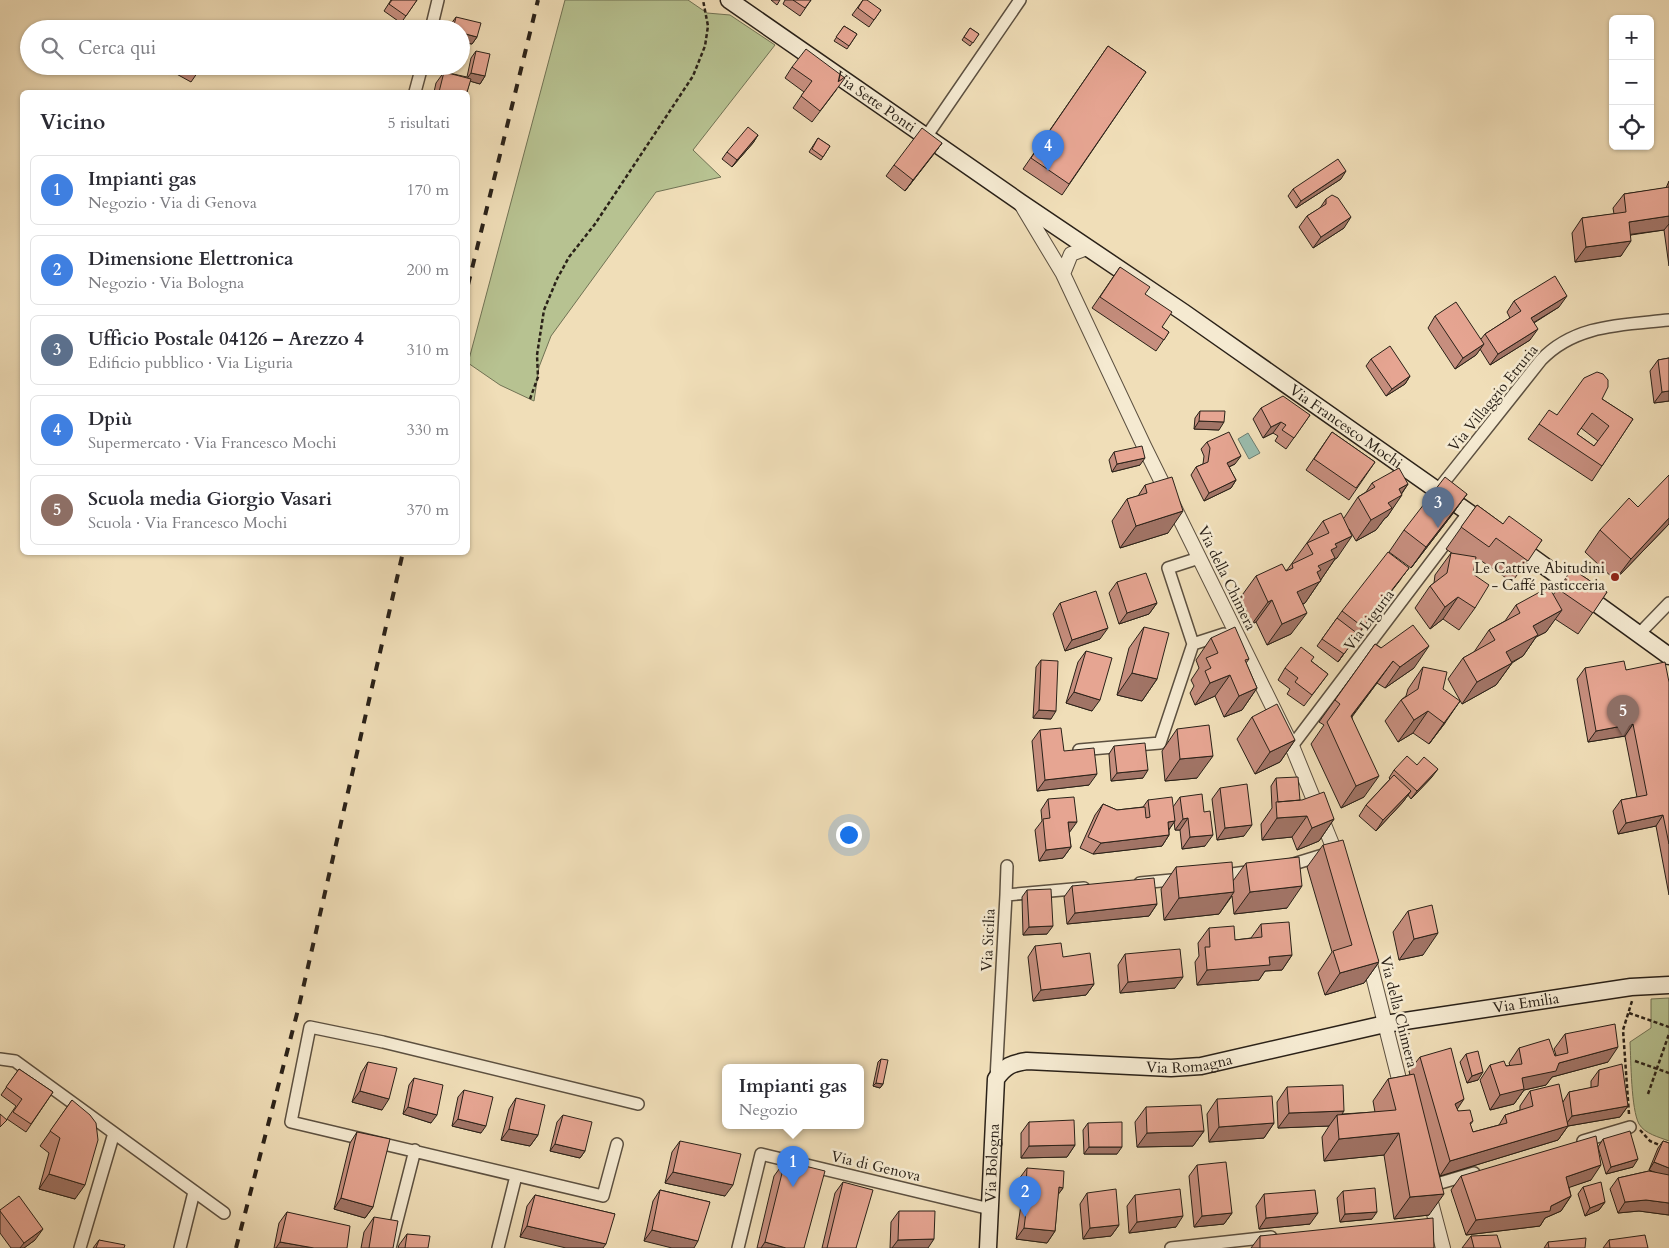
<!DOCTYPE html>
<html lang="it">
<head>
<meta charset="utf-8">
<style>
  body { margin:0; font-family:Cardo,serif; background:#f7f7f7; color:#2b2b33 }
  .controls { position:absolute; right:15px; top:15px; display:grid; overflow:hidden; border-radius:8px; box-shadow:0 1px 4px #0004 }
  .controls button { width:45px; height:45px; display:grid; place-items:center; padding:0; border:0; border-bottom:1px solid #e1e1e2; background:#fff; color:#2b2b33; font:25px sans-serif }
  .you { position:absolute; left:848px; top:834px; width:18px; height:18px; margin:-12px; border:4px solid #fff; border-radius:50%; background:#1a73e8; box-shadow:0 0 0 8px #1a73e833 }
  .badge { display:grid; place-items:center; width:32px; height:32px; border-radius:50%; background:#8f2418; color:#fff; font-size:16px; font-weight:700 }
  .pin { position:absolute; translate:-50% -41px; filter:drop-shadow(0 1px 2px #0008) }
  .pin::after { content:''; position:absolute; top:26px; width:18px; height:15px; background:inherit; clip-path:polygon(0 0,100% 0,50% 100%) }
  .popup { position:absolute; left:722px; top:1064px; width:142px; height:65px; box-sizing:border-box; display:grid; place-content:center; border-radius:8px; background:#fff; filter:drop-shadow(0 1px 4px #0005); font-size:16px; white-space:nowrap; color:#7c7c81 }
  .popup b { font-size:19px; color:#2b2b33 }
  .popup::after { content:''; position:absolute; left:50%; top:100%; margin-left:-10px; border:10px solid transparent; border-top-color:#fff }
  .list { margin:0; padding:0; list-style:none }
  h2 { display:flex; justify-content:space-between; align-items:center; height:65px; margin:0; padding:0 20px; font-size:21px }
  h2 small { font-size:16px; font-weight:400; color:#7c7c81 }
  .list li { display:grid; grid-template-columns:32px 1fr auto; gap:15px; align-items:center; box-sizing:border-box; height:70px; margin:0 10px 10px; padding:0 10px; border:1px solid #e1e1e2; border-radius:8px }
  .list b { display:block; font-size:19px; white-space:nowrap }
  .list p { margin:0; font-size:16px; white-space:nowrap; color:#7c7c81 }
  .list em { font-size:16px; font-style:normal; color:#7c7c81 }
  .icon { flex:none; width:28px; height:28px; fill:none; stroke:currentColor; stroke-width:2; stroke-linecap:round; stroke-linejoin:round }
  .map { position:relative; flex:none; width:1669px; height:1248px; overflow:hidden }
  .search { position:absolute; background:#fff; box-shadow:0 1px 4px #0004; left:20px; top:20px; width:450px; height:55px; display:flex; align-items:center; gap:12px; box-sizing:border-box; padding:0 18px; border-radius:28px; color:#7c7c81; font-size:19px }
  .panel { position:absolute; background:#fff; box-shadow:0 1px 4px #0004; left:20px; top:90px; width:450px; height:465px; border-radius:8px }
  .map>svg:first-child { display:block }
  .green { fill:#b7c291; stroke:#707254 }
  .water { fill:#9abcad; stroke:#6d7e71 }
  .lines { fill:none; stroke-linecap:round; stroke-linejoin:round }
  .minor-casing { stroke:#5c5040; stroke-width:14 }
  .tertiary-casing { stroke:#5c5040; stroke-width:16 }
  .secondary-casing { stroke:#2a2118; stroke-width:19 }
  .path { stroke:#2a2118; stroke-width:2.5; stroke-dasharray:4 2.5; stroke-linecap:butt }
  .minor { stroke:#f5ead1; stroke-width:11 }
  .tertiary { stroke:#f5ead1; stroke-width:14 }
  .secondary { stroke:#f5ead1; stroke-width:16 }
  .rail { stroke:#2a2118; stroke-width:4; stroke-dasharray:9 9; stroke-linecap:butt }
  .wall { fill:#c68e7e; stroke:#2a2118; fill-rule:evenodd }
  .shaded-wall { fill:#a17466; stroke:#2a2118 }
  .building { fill:#e6a592; stroke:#2a2118; fill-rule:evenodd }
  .poi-dot { fill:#8f2418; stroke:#f5ead1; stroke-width:2 }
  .labels { text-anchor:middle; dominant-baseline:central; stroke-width:5; stroke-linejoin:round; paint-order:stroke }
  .street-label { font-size:15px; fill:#2a2118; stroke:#f5ead1 }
  .poi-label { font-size:15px; fill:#2a2118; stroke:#f5ead1; text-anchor:end }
</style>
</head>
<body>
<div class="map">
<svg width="1669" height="1248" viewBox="0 0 1669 1248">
  <rect width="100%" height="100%" fill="#f0deb8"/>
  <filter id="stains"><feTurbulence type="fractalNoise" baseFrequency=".004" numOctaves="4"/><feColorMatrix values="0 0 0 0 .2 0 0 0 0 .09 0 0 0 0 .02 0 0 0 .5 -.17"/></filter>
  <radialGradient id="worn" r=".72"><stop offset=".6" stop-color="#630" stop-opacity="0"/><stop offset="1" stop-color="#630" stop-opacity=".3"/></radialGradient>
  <path class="green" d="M565,0H688L707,13L730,15L775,45L693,150L721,177L656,192L551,336L539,367L534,401L500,385L468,363Z
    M1669,998V1141C1659,1137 1645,1134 1639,1124C1631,1109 1631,1061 1630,1042L1651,1028V999Z"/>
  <path class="water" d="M1248,433L1260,453L1249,459L1238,439Z"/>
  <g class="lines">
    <g class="minor-casing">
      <path id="minor" d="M431,29L438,0
        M415,92L422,66
        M926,137L1020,0
        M1437,491L1541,360C1575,324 1623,325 1669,320
        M1639,634L1669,603
        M1193,644L1168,568L1199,558
        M1292,746L1469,512
        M1079,750L1160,743L1193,644L1224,634
        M1287,866L1326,854
        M1217,876L1254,871
        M1140,883L1182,879
        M1006,895L1007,866
        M0,1059L15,1061L224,1213
        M996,1079L1006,895L1084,888
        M1583,1141L1630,1127
        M617,1144L603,1196L291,1122L310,1027L383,1042L638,1104
        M1427,1187L1474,1173
        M80,1248L114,1133
        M180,1248L194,1192
        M390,1248L415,1150
        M498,1248L516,1176
        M738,1248L761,1154L990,1209
        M1171,1248L1271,1237"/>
    </g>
    <g class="tertiary-casing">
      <path id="tertiary" d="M1021,204L1063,274L1144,446L1292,746L1338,859
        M1063,274L1071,254L1087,248
        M1368,956L1403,1095
        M1428,1191L1443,1248"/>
    </g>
    <g class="secondary-casing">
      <g id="secondary">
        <path id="s1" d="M729,0L1020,202L1183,312L1488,526"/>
        <path d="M1514,544L1669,656"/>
        <path id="s2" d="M988,1248L996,1079C1005,1066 1012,1063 1027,1061L1171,1068L1201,1066L1385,1024L1631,987L1669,985"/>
      </g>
    </g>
    <path class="path" d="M530,399L538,377L537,355L544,310L557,279L569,257L595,224L693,76L705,46L708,26L703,0
      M1629,1013L1669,1027
      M1635,1061L1669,1073
      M1648,1094L1669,1034
      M1629,1114L1623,1030L1632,1001
      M1640,1130L1650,1141L1662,1146"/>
    <use href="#minor" class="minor"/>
    <use href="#tertiary" class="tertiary"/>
    <use href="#secondary" class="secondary"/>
    <path class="rail" d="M468,285L538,0
      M236,1248L299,1006L403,552"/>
  </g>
  <path class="wall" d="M391,0H417L401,23L384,11Z
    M771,0H780L777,5Z
    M785,0H811L800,16L783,4Z
    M863,0L881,10L869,27L852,15Z
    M456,17L477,37L472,44L461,42V29H449L451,24Z
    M844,26L857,34L847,49L834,41Z
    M970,28L979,34L970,46L962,40Z
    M1108,46L1146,72L1062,195L1023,169Z
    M476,51L485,76L480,84L470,81L467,92H434L436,83L444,72L467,77L471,58Z
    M162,66H202L191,82Z
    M792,67L837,89L812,122L793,108L804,92L785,78Z
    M758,135L753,143L732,167L722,159L727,152Z
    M818,138L830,146L821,160L809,152Z
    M942,143L905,191L886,176L894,165Z
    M1341,179L1296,208L1288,196L1293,189Z
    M1669,181V266L1664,230L1631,235L1621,256L1575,262L1572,233L1582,218L1614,214L1613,208L1624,194L1666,188Z
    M1326,199L1344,228L1313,248L1299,227L1307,216L1320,208Z
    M1120,267L1145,294L1162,327L1169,332L1156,351L1092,308Z
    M1514,301L1559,307L1534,323L1530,340L1490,365L1480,349L1476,355L1455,369L1428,328L1435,316L1481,339L1485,334L1510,318L1507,312Z
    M1669,358V401L1654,403L1650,371L1658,360Z
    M1371,359L1410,376L1405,384L1386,396L1366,366Z
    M1602,399L1633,419L1592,481L1528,439L1539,424L1557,415ZM1581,428L1598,441L1594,446L1577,434Z
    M1261,408L1310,415L1286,449L1275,441L1278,436L1273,433L1263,438L1253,419Z
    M1200,411L1219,430L1194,429L1195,418Z
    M1332,432L1375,462L1349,500L1306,470Z
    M1207,442L1235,464L1229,467L1236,480L1231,488L1204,501L1191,475L1196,467L1203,464L1204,456L1201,449Z
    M1114,452L1140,465L1112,472L1109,460Z
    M1372,483L1408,484L1387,517L1385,518L1376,530L1356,541L1349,529L1337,558L1335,559L1305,603L1303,604L1291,634L1267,645L1256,622L1252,624L1240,598L1256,576L1287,570L1323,521L1344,518L1358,497L1366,492Z
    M1145,485L1168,533L1120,548L1112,521L1127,499L1138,496Z
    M1467,494L1451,516L1411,568L1389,552L1404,530Z
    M1477,505L1503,524L1542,540L1512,582L1480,560L1474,568L1473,574L1475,608L1459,630L1443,619L1430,629L1415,608L1430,586L1434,583L1435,575L1451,553L1453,554L1446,549Z
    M1638,507L1669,524L1615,580L1585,552L1600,530Z
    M1572,569L1607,592L1578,634L1555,619L1546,632L1536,637L1523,656L1512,663L1496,685L1462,704L1448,679L1463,658L1474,652L1489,630L1505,621L1516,605L1553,595Z
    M1401,579L1356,637L1338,662L1317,646L1342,611Z
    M1117,582L1157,603L1149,614L1119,624L1109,593Z
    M1060,603L1100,639L1065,651L1053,614Z
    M1144,627L1157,679L1142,701L1117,695L1129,648Z
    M1211,638L1249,659L1246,663L1257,688L1242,710L1224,717L1215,696L1195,705L1190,693L1194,686L1191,680L1199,668L1196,660Z
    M1375,644L1414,668L1385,688L1377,683L1352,717L1364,797L1341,808L1311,744L1324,725L1319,722Z
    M1086,651L1092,711L1066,703L1078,662Z
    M1041,660L1051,719L1033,718L1036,667Z
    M1311,661L1328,674L1304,706L1287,694L1290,689L1278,680L1285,668Z
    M1423,667L1443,689L1445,723L1429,744L1413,733L1398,742L1385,721L1401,700L1406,696L1408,689Z
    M1585,668L1626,670L1669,682V895L1656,826L1618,834L1613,811L1621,800L1637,797L1625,736L1588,742L1577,679Z
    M1252,717L1295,740L1280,762L1255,774L1237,739Z
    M1177,729L1197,778L1165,781L1162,751Z
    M1040,730L1064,751L1089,785L1037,791L1032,741Z
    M1114,746L1143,778L1111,781L1109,754Z
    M1417,765L1432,777L1411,799L1408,795L1403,802L1376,831L1359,816L1366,805L1390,779L1389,778L1394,770Z
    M1276,778L1300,800L1334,819L1319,841L1297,850L1292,837L1262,840L1261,824L1272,808L1271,786Z
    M1220,788L1244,836L1217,840L1212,799Z
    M1180,797L1205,846L1182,849L1180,830H1175L1174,822L1169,830V835L1162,846L1093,854L1080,848L1095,815L1103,804L1117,810L1143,807L1148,800L1173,807Z
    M1048,799L1069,832L1071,847L1063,858L1039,861L1035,830L1042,821L1041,810Z
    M1323,845L1379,962L1364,983L1325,995L1318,973L1332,952L1307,867Z
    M1246,863L1287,908L1234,914L1232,896L1219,914L1164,920L1161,889L1176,867L1233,881Z
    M1072,886L1157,904L1149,916L1067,924L1064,897Z
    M1027,890L1047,934L1023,935L1022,897Z
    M1408,911L1423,955L1399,960L1393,932Z
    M1261,924L1292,955L1282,970L1265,971L1259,980L1197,985L1195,962L1199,956L1198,943L1209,928L1235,940L1251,938Z
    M1035,946L1063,957L1094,984L1086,995L1033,1001L1028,957Z
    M1125,954L1175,988L1120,993L1118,965Z
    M1565,1034L1608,1062L1552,1077L1546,1085L1524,1090L1514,1104L1490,1110L1480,1080L1490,1065L1510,1066L1509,1063L1519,1048L1556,1055L1554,1049Z
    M1466,1054L1478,1080L1467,1083L1460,1062Z
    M1420,1057L1458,1111L1473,1121L1470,1125L1473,1132L1499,1125L1505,1115L1520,1110V1106L1530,1091L1563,1102L1569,1092L1591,1088V1081L1599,1070L1628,1106L1620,1117L1568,1126L1558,1140L1440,1176L1436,1165L1429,1215L1394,1219L1384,1155L1324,1161L1322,1137L1329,1126L1278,1128L1277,1102L1287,1087L1342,1114L1375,1112L1373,1101L1388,1079L1410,1075L1409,1071Z
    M881,1059L883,1084L880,1088L873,1086L878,1062Z
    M368,1062L382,1110L352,1102L361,1073Z
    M19,1069L53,1092L26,1132L7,1119L16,1106L1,1095Z
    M414,1078L431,1123L403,1114L409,1085Z
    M464,1090L481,1133L452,1126L458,1097Z
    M516,1098L538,1135L530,1146L501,1140L509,1109Z
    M1217,1099L1274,1123L1264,1138L1209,1142L1207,1114Z
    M72,1100L75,1199L39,1189L49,1153L40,1146Z
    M1146,1107L1204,1131L1193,1146L1137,1147L1135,1122Z
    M563,1115L585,1151L580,1158L550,1151L557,1122Z
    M1029,1122L1075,1145L1067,1157L1021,1158V1133Z
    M1088,1123L1117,1154H1084L1083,1130Z
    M357,1132L373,1207L365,1218L334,1209L350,1143Z
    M1603,1139L1633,1167L1606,1174L1598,1147Z
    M680,1141L725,1196L665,1183L672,1152Z
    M1663,1141L1669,1143V1215L1639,1211L1618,1213L1610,1189L1618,1178L1649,1171L1657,1173L1649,1170L1658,1148Z
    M785,1161L804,1248H757L774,1176Z
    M1197,1165L1232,1213L1224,1224L1194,1227L1189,1176Z
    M1027,1168L1063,1188L1058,1194L1055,1231L1047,1243L1016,1239L1022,1198L1018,1197L1019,1179Z
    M1461,1176L1591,1180L1569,1187L1571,1196L1561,1211L1545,1218L1540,1226L1466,1235L1451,1190Z
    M843,1182L856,1248H822L835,1193Z
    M1583,1187L1605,1202L1599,1210L1585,1216L1578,1194Z
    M660,1190L710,1202L644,1241L653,1201Z
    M1343,1191L1372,1219L1340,1222L1337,1198Z
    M1087,1193L1119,1225L1111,1236L1083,1239L1080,1204Z
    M1264,1194L1310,1224L1259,1229L1256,1206Z
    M535,1195L615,1214L520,1237L527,1206Z
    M1135,1195L1176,1227L1129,1233L1127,1206Z
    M0,1210L35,1240L24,1248H11L0,1233Z
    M899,1211L928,1248H890L891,1222Z
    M287,1212L347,1248H274L279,1223Z
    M374,1217L393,1248H361L364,1232Z
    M407,1234L428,1248H398L399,1245Z
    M1260,1236L1434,1248H1251Z
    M1471,1236L1501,1248H1462Z
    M99,1240L124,1248H93Z
    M1609,1240L1648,1248H1603Z
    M1548,1242L1585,1248H1544Z"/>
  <path class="shaded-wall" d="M462,33L477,37L472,44L461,42V34Z
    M471,73L485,76L480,84L466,80Z
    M758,135L753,143L732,167L737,160Z
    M942,143L934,154L905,191L913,180Z
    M1346,171L1341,179L1296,208L1301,201Z
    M1669,216V224L1664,230L1618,236L1629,222Z
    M1351,217L1344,228L1313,248L1321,237Z
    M1631,241L1621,256L1575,262L1586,247Z
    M1567,296L1559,307L1523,329L1531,318Z
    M1538,329L1530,340L1490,365L1498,354Z
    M1484,344L1476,355L1455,369L1463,358Z
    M1410,376L1405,384L1386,396L1392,389Z
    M1669,391V401L1654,403L1662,392Z
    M1199,421L1224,422L1219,430L1194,429Z
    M1281,422L1273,433L1263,438L1271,427Z
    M1241,456L1235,464L1222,470L1227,463Z
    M1145,458L1140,465L1112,472L1117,464Z
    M1236,480L1231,488L1204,501L1209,493Z
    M1408,484L1399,497L1402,495L1387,517L1385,518L1376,530L1356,541L1371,520L1399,489Z
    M1467,494L1451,516L1411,568L1426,547Z
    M1183,511L1168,533L1120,548L1136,526Z
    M1669,518V524L1615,580L1631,559Z
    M1352,536L1337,558L1335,559L1305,603L1282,613L1297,592L1335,544Z
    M1409,568L1356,637L1338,662L1363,627Z
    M1458,597L1443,619L1430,629L1445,607Z
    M1272,600L1256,622L1252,624L1268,602Z
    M1157,603L1149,614L1119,624L1127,613Z
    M1562,610L1546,632L1536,637L1523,656L1490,674L1506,652L1533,626Z
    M1307,613L1291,634L1267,645L1282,624Z
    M1108,628L1100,639L1065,651L1072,640Z
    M1429,646L1414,668L1385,688L1400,667Z
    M1393,661L1377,683L1336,737L1351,716Z
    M1512,663L1496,685L1462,704L1477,682Z
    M1132,673L1157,679L1142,701L1117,695Z
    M1230,675L1215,696L1195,705L1210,683Z
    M1257,688L1242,710L1224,717L1239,696Z
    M1074,692L1100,700L1092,711L1066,703Z
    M1460,701L1445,723L1429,744L1444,723Z
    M1039,710L1056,711L1051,719L1033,718Z
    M1428,711L1413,733L1398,742L1414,720Z
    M1633,724L1625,736L1588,742L1596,731Z
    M1295,740L1280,762L1255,774L1270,752Z
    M1213,756L1197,778L1165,781L1180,759Z
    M1438,769L1432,777L1411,799L1417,791Z
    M1148,770L1143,778L1111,781L1117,773Z
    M1097,774L1089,785L1037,791L1045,780Z
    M1379,776L1364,797L1341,808L1356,786Z
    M1411,791L1403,802L1376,831L1383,820Z
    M1663,815L1656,826L1618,834L1626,823Z
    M1307,816L1292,837L1262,840L1277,818Z
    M1188,818L1180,830H1175L1183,819Z
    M1334,819L1319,841L1297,850L1312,828Z
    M1175,821L1167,832L1168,822Z
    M1068,822H1077L1069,833Z
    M1252,825L1244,836L1217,840L1225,828Z
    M1169,835L1162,846L1093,854L1101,843Z
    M1213,835L1205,846L1182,849L1190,837Z
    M1071,847L1063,858L1039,861L1046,850Z
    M1302,886L1287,908L1234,914L1250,892Z
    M1234,892L1219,914L1164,920L1179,898Z
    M1157,904L1149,916L1067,924L1075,913Z
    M1053,926L1047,934L1023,935L1029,927Z
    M1438,933L1423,955L1399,960L1414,939Z
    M1292,955L1282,970L1265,971L1259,980L1197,985L1207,970L1269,957Z
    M1379,962L1364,983L1325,995L1340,973Z
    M1183,977L1175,988L1120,993L1128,982Z
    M1094,984L1086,995L1033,1001L1041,990Z
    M1618,1047L1608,1062L1552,1077L1546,1085L1524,1090L1514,1104L1490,1110L1500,1095L1522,1078L1559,1063Z
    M1483,1072L1478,1080L1467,1083L1472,1076Z
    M876,1083L883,1084L880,1088L873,1086Z
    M360,1091L389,1099L382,1110L352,1102Z
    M1464,1099L1454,1114L1455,1104Z
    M1628,1106L1620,1117L1568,1126L1558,1140L1440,1176L1450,1161L1564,1127L1572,1116Z
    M408,1107L437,1115L431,1123L403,1114Z
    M1344,1111L1338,1120L1337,1115L1329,1126L1278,1128L1289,1113Z
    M458,1119L486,1126L481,1133L452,1126Z
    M1274,1123L1264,1138L1209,1142L1219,1127Z
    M509,1129L538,1135L530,1146L501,1140Z
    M1204,1131L1193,1146L1137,1147L1147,1133Z
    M1399,1133L1384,1155L1324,1161L1339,1139Z
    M555,1144L585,1151L580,1158L550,1151Z
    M1075,1145L1067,1157L1021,1158L1029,1146Z
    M1089,1147H1122L1117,1154H1084Z
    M1638,1159L1633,1167L1606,1174L1611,1167Z
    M1654,1162L1669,1168V1178L1649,1170Z
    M1601,1165L1591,1180L1556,1192L1566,1177Z
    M673,1172L733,1185L725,1196L665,1183Z
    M49,1174L85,1185L75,1199L39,1189Z
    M1026,1186L1029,1187L1022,1198L1018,1197Z
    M1059,1187L1063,1188L1055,1199Z
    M1444,1194L1429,1215L1394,1219L1410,1197Z
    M1571,1196L1561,1211L1545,1218L1540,1226L1466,1235L1476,1220L1551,1206Z
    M341,1198L373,1207L365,1218L334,1209Z
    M1646,1200L1669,1203V1215L1639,1211L1618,1213L1625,1202Z
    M1605,1202L1599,1210L1585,1216L1590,1208Z
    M1377,1212L1372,1219L1340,1222L1345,1214Z
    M1232,1213L1224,1224L1194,1227L1202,1216Z
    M1318,1213L1310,1224L1259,1229L1266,1218Z
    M1183,1216L1176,1227L1129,1233L1137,1222Z
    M1119,1225L1111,1236L1083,1239L1090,1228Z
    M527,1226L606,1244L603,1248H566L520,1237Z
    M1024,1228L1055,1231L1047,1243L1016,1239Z
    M43,1229L35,1240L24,1248H20L24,1243Z
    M652,1230L698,1241L694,1248H672L644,1241Z
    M934,1239L928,1248H892L898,1240Z
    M280,1242L314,1248H276Z
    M765,1242L786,1248H761Z"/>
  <path class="building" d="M392,0H417L406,16L389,4Z
    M793,0H811L805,8Z
    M863,0H867L881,10L874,20L858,8Z
    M456,17L481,23L477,37L462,33L461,36V29H453Z
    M171,26L177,29H170Z
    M844,26L857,34L849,46L836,37Z
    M970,28L979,34L973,43L964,37Z
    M1108,46L1146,72L1069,184L1031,158Z
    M806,49L845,78L820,111L801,96L812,81L792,67Z
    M476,51L490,54L485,76L471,73Z
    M190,66H202L199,71Z
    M444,72L471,79L467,92H439Z
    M748,127L758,135L737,160L727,152Z
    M922,128L942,143L913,180L894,165Z
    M818,138L830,146L823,157L812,149Z
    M1338,159L1346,171L1301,201L1293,189Z
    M1669,187V216L1629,222L1631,241L1586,247L1582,218L1626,212L1624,194Z
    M1332,195L1338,198L1351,217L1321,237L1307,216L1326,204V199Z
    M1120,267L1150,287L1145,294L1172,312L1162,327L1169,332L1164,340L1100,297Z
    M1555,276L1567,296L1531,318L1538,329L1498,354L1485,334L1521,311L1514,301Z
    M1456,302L1484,344L1463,358L1435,316Z
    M1390,346L1410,376L1392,389L1371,359Z
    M1669,358V391L1662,392L1658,360Z
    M1597,372L1603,374L1608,380V387L1602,399L1633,419L1602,466L1539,424L1549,410L1557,415L1584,378ZM1592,413L1609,426L1594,446L1577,434Z
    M1283,396L1310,415L1294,438L1282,430L1286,425L1281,422L1271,427L1261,408Z
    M1200,411H1225L1224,422L1199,421Z
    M1229,432L1241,456L1227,463L1236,480L1209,493L1196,467L1208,462L1210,448L1207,442Z
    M1332,432L1375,462L1356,488L1314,459Z
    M1142,446L1145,458L1117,464L1114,452Z
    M1399,468L1408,484L1399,489L1402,495L1388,503L1392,508L1371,520L1358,497L1375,487L1372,483Z
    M1669,475V518L1631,559L1600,530L1629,498L1638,507Z
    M1172,477L1183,511L1136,526L1127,499L1147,493L1145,485Z
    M1445,477L1467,494L1426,547L1404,530Z
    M1477,505L1503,524L1509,516L1542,540L1528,561L1496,538L1489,547L1461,527Z
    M1341,513L1352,536L1335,544L1337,547L1331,550L1335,558L1318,566L1321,570L1317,572L1321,581L1297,592L1307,613L1282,624L1272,600L1268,602L1256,576L1282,564L1286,571L1293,568L1292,564L1313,554L1307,543L1329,533L1323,521Z
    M1388,552L1409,568L1363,627L1342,611Z
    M1451,553L1476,557L1473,574L1489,585L1475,608L1458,597L1445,607L1430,586L1447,573Z
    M1572,569L1607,592L1593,613L1558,589Z
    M1146,573L1157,603L1127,613L1117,582Z
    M1549,587L1562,610L1533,626L1538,635L1506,652L1512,663L1477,682L1463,658L1495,640L1489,630L1520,613L1516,605Z
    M1096,591L1108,628L1072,640L1060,603Z
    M1337,618L1358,634L1344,654L1322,639Z
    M1413,625L1429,646L1400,667L1393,661L1351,716L1379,776L1356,786L1327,722L1340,704L1335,700L1375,644L1381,648Z
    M1144,627L1169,633L1157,679L1132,673Z
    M1235,627L1249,659L1245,660L1257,688L1239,696L1230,675L1210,683L1205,671L1211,668L1206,658L1218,653L1211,638Z
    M1301,647L1314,657L1311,661L1328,674L1312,695L1295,682L1298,678L1285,668Z
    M1086,651L1112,658L1100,700L1074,692Z
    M1041,660L1058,661L1056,711L1039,710Z
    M1624,661L1626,670L1665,662L1669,682V844L1663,815L1626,823L1621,800L1647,795L1633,724L1596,731L1585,668Z
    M1423,667L1447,672L1443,689L1460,701L1444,723L1428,711L1414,720L1401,700L1418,689Z
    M1277,704L1295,740L1270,752L1252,717Z
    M1209,725L1213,756L1180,759L1177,729Z
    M1061,728L1064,751L1094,748L1097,774L1045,780L1040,730Z
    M1145,743L1148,770L1117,773L1114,746Z
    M1407,756L1417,765L1424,757L1438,769L1417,791L1394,770Z
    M1394,775L1411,791L1383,820L1366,805Z
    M1298,777L1300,800L1278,802L1276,778Z
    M1247,784L1252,825L1225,828L1220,788Z
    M1324,792L1334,819L1312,828L1307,816L1277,818L1276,802L1302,800Z
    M1202,794L1204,812L1210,811L1213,835L1190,837L1188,818L1183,819L1180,797Z
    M1074,797L1077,822H1068L1071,847L1046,850L1043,819L1050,818L1048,799Z
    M1172,797L1175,821L1168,822L1169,835L1101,843L1088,837L1103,804L1117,810L1145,807L1146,818L1150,817L1148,800Z
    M1343,840L1379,962L1340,973L1333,951L1352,945L1323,845Z
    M1299,857L1302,886L1250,892L1246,863Z
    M1232,862L1234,892L1179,898L1176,867Z
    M1154,878L1157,904L1075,913L1072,886Z
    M1051,889L1053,926L1029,927L1027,890Z
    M1432,905L1438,933L1414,939L1408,911Z
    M1289,922L1292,955L1269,957L1270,965L1207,970L1205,947H1210L1209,928L1234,926L1235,940L1262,937L1261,924Z
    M1061,943L1063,957L1090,953L1094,984L1041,990L1035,946Z
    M1180,949L1183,977L1128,982L1125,954Z
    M1615,1024L1618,1047L1559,1063L1556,1071L1522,1078L1524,1089L1500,1095L1490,1065L1504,1061L1506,1066L1522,1064L1519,1048L1549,1039L1555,1056L1568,1053L1565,1034Z
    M1451,1048L1464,1099L1455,1104L1458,1111L1470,1110L1473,1121L1470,1123L1473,1132L1507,1123L1505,1115L1533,1106L1530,1091L1559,1084L1568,1126L1450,1161L1420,1057Z
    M1478,1051L1483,1072L1472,1076L1466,1054Z
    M881,1059L888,1060L883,1084L876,1083Z
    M368,1062L397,1068L389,1099L360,1091Z
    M1622,1064L1628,1106L1572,1116L1569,1092L1598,1086L1599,1070Z
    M19,1069L53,1092L31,1124L13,1112L22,1099L6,1087Z
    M1414,1074L1444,1194L1410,1197L1399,1133L1339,1139L1337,1115L1396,1110L1388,1079Z
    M414,1078L443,1085L437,1115L408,1107Z
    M1343,1085L1344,1111L1289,1113L1287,1087Z
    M464,1090L493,1097L486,1126L458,1119Z
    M1272,1096L1274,1123L1219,1127L1217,1099Z
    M516,1098L545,1105L538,1135L509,1129Z
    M72,1100L90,1115L96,1123L98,1140L85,1185L49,1174L60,1138L50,1131Z
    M1201,1105L1204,1131L1147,1133L1146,1107Z
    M0,1114L7,1120L0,1127Z
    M563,1115L592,1122L585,1151L555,1144Z
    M1074,1120L1075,1145L1029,1146V1122Z
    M1122,1122V1147H1089L1088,1123Z
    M1630,1131L1638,1159L1611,1167L1603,1139Z
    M357,1132L390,1139L373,1207L341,1198Z
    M1596,1136L1601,1165L1566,1177L1571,1196L1551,1206L1550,1211L1476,1220L1461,1176Z
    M680,1141L741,1154L733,1185L673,1172Z
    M1663,1141L1669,1143V1168L1654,1162Z
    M785,1161L825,1171L804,1248H786L765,1242Z
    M1226,1162L1232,1213L1202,1216L1197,1165Z
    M1027,1168L1064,1171L1063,1188L1059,1187L1055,1231L1024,1228L1029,1187L1026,1186Z
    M1649,1171L1669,1175V1203L1646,1200L1625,1202L1618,1178Z
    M843,1182L873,1190L856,1248H827Z
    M1601,1182L1605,1202L1590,1208L1583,1187Z
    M1375,1188L1377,1212L1345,1214L1343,1191Z
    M1116,1189L1119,1225L1090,1228L1087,1193Z
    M1180,1189L1183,1216L1137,1222L1135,1195Z
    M660,1190L710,1202L698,1241L652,1230Z
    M1315,1190L1318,1213L1266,1218L1264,1194Z
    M535,1195L615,1214L606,1244L527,1226Z
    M19,1196L43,1229L24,1243L0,1211V1210Z
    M899,1211H935L934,1239L898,1240Z
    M287,1212L350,1226L347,1248H314L280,1242Z
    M374,1217L398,1221L393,1248H369Z
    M1433,1218L1434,1248H1260V1236Z
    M407,1234L430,1236L428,1248H405Z
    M1497,1235L1501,1248H1474L1471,1236Z
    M1645,1235L1648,1248H1610L1609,1240Z
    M1586,1238L1585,1248H1549L1548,1242Z
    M99,1240L125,1245L124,1248H96Z"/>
  <circle class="poi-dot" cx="1615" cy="577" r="5"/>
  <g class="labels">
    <g class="street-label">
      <text stroke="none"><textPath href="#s1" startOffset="178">Via Sette Ponti</textPath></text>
      <text transform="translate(1493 398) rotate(-51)">Via Villaggio Etruria</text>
      <text stroke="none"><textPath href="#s1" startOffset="750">Via Francesco Mochi</textPath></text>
      <text transform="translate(1227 578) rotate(64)">Via della Chimera</text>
      <text transform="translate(1369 620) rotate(-53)">Via Liguria</text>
      <text transform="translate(988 940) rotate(-87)">Via Sicilia</text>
      <text stroke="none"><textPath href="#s2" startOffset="712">Via Emilia</textPath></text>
      <text transform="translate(1399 1012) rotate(76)">Via della Chimera</text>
      <text stroke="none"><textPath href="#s2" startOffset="369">Via Romagna</textPath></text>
      <text stroke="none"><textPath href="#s2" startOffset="85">Via Bologna</textPath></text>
      <text transform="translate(876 1166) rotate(13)">Via di Genova</text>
    </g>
    <g class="poi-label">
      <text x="1605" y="568">Le Cattive Abitudini<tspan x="1605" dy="17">- Caffé pasticceria</tspan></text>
    </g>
  </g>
  <rect width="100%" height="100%" filter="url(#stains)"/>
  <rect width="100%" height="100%" fill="url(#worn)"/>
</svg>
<div class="controls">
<button>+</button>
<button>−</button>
<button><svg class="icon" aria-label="locate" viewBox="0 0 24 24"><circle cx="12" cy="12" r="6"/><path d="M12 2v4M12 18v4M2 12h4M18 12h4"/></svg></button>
</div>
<div class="you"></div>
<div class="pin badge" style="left:793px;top:1187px;background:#3f7fe0">1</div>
<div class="popup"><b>Impianti gas</b>Negozio</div>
<div class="pin badge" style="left:1025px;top:1217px;background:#3f7fe0">2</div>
<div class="pin badge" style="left:1438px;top:528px;background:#5c6f8a">3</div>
<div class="pin badge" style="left:1048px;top:171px;background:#3f7fe0">4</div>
<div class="pin badge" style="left:1623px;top:736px;background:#8d6e63">5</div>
<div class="search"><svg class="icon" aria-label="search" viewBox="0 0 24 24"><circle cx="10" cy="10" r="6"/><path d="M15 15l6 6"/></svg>Cerca qui</div>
<section class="panel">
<h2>Vicino<small>5 risultati</small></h2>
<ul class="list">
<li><span class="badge" style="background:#3f7fe0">1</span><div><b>Impianti gas</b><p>Negozio · Via di Genova</p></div><em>170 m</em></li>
<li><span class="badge" style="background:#3f7fe0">2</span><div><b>Dimensione Elettronica</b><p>Negozio · Via Bologna</p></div><em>200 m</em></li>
<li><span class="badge" style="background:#5c6f8a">3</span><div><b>Ufficio Postale 04126 – Arezzo 4</b><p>Edificio pubblico · Via Liguria</p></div><em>310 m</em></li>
<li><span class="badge" style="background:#3f7fe0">4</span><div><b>Dpiù</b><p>Supermercato · Via Francesco Mochi</p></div><em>330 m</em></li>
<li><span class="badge" style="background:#8d6e63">5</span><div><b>Scuola media Giorgio Vasari</b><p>Scuola · Via Francesco Mochi</p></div><em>370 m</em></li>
</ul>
</section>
</div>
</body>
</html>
